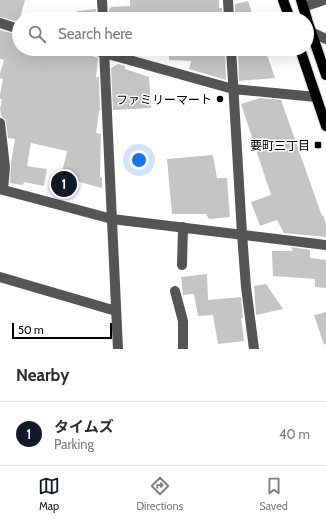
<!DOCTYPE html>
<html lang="en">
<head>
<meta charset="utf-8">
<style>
  body { margin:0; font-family:Cabin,"Noto Sans JP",sans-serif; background:#f7f7f7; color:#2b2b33 }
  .scale { position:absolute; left:12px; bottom:10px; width:100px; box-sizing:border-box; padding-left:4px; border:2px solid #000; border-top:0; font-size:11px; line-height:14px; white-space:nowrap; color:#000; -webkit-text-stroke:3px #fff; paint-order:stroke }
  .you { position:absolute; left:139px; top:160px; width:14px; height:14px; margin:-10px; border:3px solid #fff; border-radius:50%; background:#1a73e8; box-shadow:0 0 0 6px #1a73e833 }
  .badge { display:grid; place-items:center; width:26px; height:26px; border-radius:50%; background:#111827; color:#fff; font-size:13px; font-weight:700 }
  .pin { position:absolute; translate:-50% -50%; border:2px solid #fff; box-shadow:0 1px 4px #0006 }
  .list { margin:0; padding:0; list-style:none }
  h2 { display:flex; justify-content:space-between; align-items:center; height:52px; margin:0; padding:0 16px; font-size:17px }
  h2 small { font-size:13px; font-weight:400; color:#7c7c81 }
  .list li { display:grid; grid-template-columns:26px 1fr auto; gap:12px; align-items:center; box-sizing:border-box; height:64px; padding:0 16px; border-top:1px solid #e1e1e2 }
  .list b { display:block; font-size:15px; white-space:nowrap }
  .list p { margin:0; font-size:13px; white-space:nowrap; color:#7c7c81 }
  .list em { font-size:13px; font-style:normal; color:#7c7c81 }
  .icon { flex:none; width:22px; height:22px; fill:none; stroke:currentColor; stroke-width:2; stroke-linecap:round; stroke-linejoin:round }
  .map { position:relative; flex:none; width:326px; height:349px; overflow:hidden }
  .search { position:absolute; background:#fff; box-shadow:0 4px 16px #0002; left:12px; right:12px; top:12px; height:44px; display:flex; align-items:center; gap:10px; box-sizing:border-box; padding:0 14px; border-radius:22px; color:#7c7c81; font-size:15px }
  .sheet { height:116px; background:#fff }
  nav { display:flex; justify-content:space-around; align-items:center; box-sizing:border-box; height:56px; border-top:1px solid #e1e1e2; background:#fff; font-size:11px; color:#7c7c81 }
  nav a { display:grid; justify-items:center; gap:2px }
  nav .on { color:#111827 }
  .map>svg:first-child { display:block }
  .building { fill:#c4c4c4 }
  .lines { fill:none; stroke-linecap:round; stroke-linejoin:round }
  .major-casing { stroke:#dbdbdb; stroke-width:12 }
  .minor { stroke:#555; stroke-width:10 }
  .major { stroke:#000; stroke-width:10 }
  .poi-dot { fill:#000; stroke:#fff; stroke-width:1.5 }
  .labels { text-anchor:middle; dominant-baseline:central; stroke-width:3; stroke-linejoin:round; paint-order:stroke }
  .poi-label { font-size:12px; fill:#000; stroke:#fff; text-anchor:end }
</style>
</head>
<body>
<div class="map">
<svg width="326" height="349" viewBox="0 0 326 349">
  <rect width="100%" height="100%" fill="#fff"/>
  <path class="building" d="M0,0H25L19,22L0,17Z
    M130,0H219V8H222V19H190L189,14L154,15V17L126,19H109V9L111,8V7L130,6Z
    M248,1L254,19H235V4Z
    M96,9V19H77V11Z
    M0,30L19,35V49H45L44,51L73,56L74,51L84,49L86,54L98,58L96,78L99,76L100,111H99L96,133L101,134L100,177L102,178V188L61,177L67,151L31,143L27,166L47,169L44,186L24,182L23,185L10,183L11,163L15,139L8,138L6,122L5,119L2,117L0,109L2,99H0V95L3,79L0,78V74L4,60L0,59Z
    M169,49H225L226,80L189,69L191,61L169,60Z
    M238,49H265L275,78L239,81Z
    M118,64L125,66V69L149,77L151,108L113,110L111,68Z
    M260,98L281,100L322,216L323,215L326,224V237L284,233L277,220L260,226L251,202L271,195L241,104Z
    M213,155L217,178H227L230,217L209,219L206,214H172L167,159Z
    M291,247L310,250V258L326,260V288L315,287V279L273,276L272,251H293Z
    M207,274L208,300L241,297L243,318H241L244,341L218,344L213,315L198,316L194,294L183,295L181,277Z
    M266,284L283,309L256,315L254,286Z
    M326,312V344L324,345L314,315Z"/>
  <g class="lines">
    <g class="major-casing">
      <path id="major" d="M283,0L290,19
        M301,0L307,19
        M307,20L326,75
        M300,49L326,126"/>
    </g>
    <path class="minor" d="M102,0L103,19
      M228,0L229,19
      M303,7L324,0
      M0,23L19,29
      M311,32L326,39
      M90,49L233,89L316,97
      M104,49L118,349
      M231,49L242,234L246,287L254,349
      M0,123L5,167L3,190
      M0,189L112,219L326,245
      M182,265L183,227
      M0,277L116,311
      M175,291L183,321V349"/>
    <use href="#major" class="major"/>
  </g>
  <g class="poi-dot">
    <circle cx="220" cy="99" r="4"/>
    <rect x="314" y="141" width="8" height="8" rx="2"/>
  </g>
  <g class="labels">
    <g class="poi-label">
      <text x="212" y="99">ファミリーマート</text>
      <text x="310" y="145">要町三丁目</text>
    </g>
  </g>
</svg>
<div class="scale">50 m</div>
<div class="you"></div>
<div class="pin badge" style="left:64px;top:184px">1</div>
<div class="search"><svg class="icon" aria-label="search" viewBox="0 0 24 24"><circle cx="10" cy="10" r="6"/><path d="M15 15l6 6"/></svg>Search here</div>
</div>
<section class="sheet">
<h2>Nearby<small></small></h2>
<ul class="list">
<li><span class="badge">1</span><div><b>タイムズ</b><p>Parking</p></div><em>40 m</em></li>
</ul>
</section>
<nav>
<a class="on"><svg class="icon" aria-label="map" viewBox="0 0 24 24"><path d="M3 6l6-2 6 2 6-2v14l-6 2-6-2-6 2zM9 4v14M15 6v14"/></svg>Map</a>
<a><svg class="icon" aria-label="directions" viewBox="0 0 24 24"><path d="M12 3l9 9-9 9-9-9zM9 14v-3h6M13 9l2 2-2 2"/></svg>Directions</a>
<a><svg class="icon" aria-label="saved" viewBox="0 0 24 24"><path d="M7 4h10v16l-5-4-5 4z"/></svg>Saved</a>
</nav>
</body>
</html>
